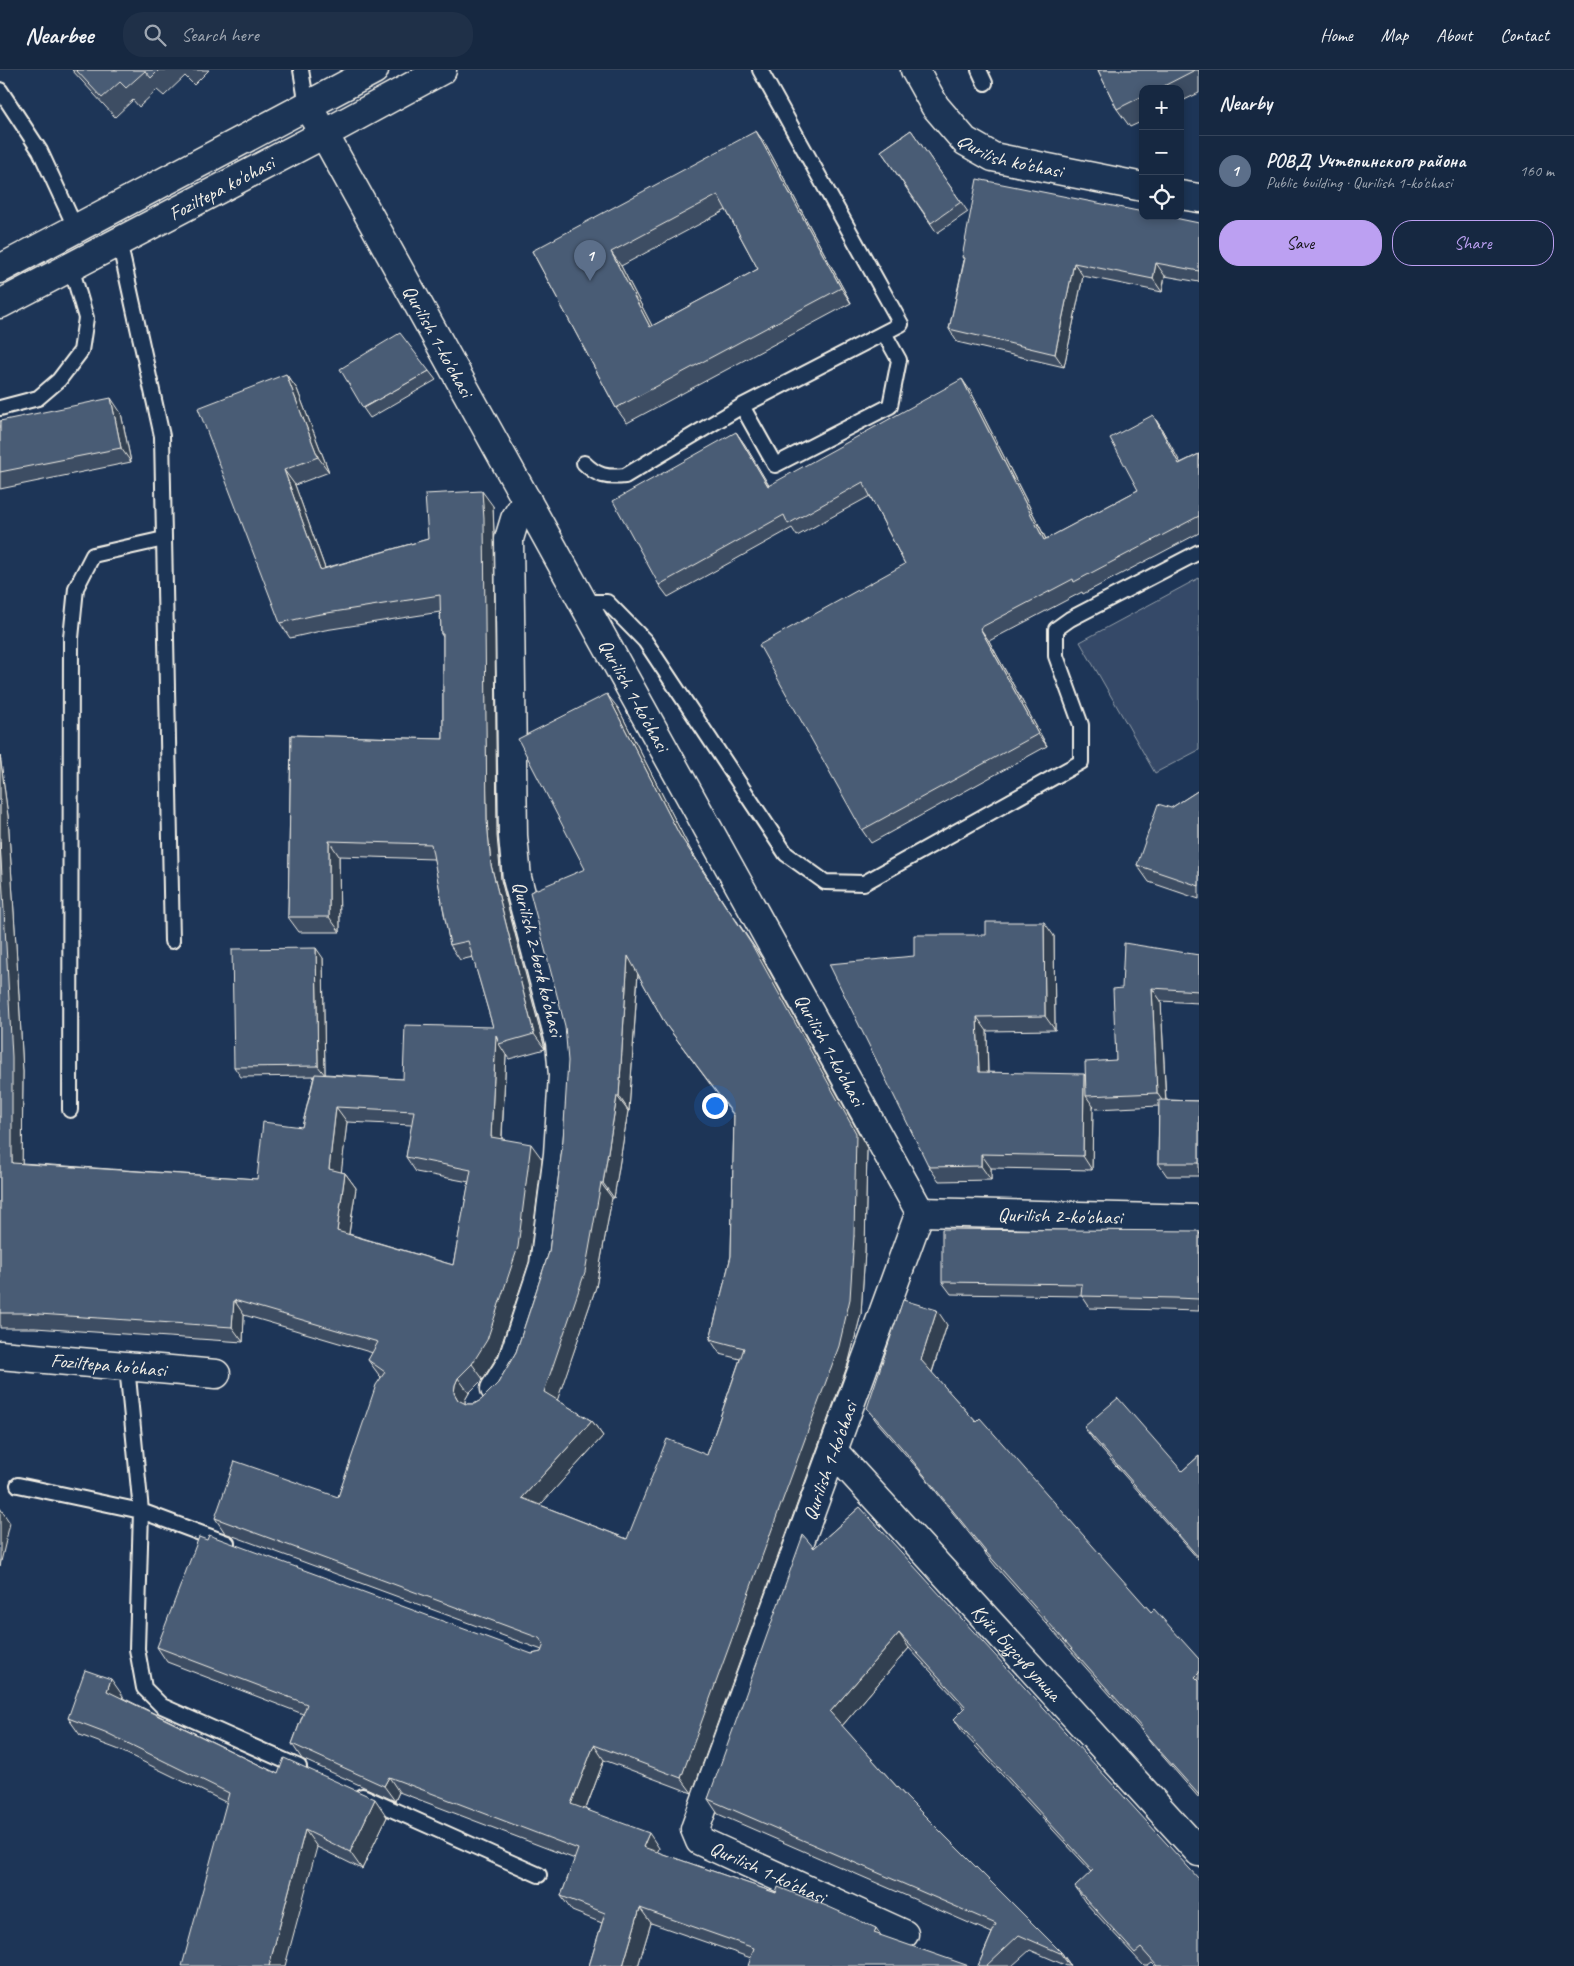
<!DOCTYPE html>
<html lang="en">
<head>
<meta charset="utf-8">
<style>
  body { margin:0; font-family:Caveat,sans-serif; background:#1f3048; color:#f1f3f6 }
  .controls { position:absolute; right:15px; top:15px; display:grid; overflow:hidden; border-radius:10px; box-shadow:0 2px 8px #0003 }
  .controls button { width:45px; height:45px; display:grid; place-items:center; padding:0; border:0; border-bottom:1px solid #35445a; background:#162841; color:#f1f3f6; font:25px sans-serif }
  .you { position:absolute; left:714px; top:1035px; width:18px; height:18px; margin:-12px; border:4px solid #fff; border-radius:50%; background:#1a73e8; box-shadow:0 0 0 8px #1a73e833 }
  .badge { display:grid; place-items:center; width:32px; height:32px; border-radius:50%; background:#bca0f2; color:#fff; font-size:16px; font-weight:700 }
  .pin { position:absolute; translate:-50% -41px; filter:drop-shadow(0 1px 2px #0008) }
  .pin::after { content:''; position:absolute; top:26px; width:18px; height:15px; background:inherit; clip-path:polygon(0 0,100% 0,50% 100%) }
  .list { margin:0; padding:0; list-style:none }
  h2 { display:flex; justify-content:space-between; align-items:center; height:65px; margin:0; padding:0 20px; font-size:21px }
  h2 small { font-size:16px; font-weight:400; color:#9ea6b1 }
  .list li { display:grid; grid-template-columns:32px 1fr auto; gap:15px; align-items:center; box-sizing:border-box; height:70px; padding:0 20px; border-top:1px solid #35445a }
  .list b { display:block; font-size:19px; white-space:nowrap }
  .list p { margin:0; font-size:16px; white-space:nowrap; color:#9ea6b1 }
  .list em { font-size:16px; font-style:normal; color:#9ea6b1 }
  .actions { display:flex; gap:10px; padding:15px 20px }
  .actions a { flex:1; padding:11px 0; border:1px solid #bca0f2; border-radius:20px; text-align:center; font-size:18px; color:#bca0f2 }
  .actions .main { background:#bca0f2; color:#111 }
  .icon { flex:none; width:28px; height:28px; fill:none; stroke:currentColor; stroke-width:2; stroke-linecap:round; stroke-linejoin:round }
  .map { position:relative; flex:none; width:1199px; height:1896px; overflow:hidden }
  header { display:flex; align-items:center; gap:30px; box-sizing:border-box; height:70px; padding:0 25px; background:#162841; border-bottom:1px solid #35445a }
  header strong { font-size:24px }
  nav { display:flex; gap:28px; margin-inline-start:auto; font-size:18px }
  .search { width:350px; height:45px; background:#1f3048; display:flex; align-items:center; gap:12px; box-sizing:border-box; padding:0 18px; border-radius:20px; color:#9ea6b1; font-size:19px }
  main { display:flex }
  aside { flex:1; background:#162841 }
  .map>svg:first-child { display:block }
  .green { fill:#354a67; stroke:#949ea8 }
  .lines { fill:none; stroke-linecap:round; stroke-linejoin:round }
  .lane-casing { stroke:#f4f1e8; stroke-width:18 }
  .street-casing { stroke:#f4f1e8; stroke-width:31 }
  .secondary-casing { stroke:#f4f1e8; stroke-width:31 }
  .lane { stroke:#1d3557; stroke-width:14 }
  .street { stroke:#1d3557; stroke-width:28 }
  .secondary { stroke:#1d3557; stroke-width:28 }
  .wall { fill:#3e4e64; stroke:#f4f1e8; fill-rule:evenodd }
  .shaded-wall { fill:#324051; stroke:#f4f1e8 }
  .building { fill:#485b74; stroke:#f4f1e8; fill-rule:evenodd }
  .labels { text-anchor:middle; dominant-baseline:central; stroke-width:5; stroke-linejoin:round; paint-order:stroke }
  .street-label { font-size:20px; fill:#f4f1e8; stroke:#1d3557 }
</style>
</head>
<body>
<header>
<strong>Nearbee</strong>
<div class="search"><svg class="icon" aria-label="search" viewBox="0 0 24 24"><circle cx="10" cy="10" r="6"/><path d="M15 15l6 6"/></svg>Search here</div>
<nav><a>Home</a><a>Map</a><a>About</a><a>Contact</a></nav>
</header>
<main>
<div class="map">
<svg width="1199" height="1896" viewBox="0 0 1199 1896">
  <rect width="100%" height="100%" fill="#1d3557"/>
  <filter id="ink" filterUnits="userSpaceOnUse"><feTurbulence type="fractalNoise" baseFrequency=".02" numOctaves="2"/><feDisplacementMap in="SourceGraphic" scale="10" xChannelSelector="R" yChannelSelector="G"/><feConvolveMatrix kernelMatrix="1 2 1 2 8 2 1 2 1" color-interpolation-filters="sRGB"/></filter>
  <g filter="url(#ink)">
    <path class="green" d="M1199,508V680L1155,703L1080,572Z"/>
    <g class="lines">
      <g class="lane-casing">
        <path id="lane" d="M301,0L307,36
          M979,0L985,13
          M0,20L40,81L76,159
          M119,171L162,366L172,871
          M742,336L775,395L890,336L899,290L884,263
          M0,338L38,328L59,310L81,281L86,248L71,197
          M584,393C597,406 607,408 625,406L742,336L901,254L760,0
          M584,532H607L645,571L786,784L825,812L864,813L1081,692V655L1056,586V559L1070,549L1199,482
          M70,1040L71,568L76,518L93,485L164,469
          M127,1296L141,1441L137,1579L144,1618L162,1636L299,1697
          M18,1415L141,1441L227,1473
          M362,1726L539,1805"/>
      </g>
      <g class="street-casing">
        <g id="street">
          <path id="s1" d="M915,0L935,36L965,71L993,87L1143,117"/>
          <path id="s2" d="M307,36L324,64L920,1142L695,1759L700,1771L904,1864"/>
          <path d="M1180,125L1199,128"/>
          <path id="s3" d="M920,1142L1199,1149"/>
          <path id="s4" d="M0,1285L216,1304"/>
          <path d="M495,1319L512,1292L544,1195L558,1084L563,1005L560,972L517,808L513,766L509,469L515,449L527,430"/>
          <path id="s5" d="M834,1382L1199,1782"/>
        </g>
      </g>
      <g class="secondary-casing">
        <g id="secondary">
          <path d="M0,199L374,0"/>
          <path id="s6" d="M0,234L324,64L442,0"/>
        </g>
      </g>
      <use href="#lane" class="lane"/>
      <use href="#street" class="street"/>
      <use href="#secondary" class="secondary"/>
    </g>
    <path class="wall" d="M72,0H209L194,15L185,6L164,26L157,20L139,37L133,30L115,47Z
      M1098,0H1199V23L1180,32V19H1143V51L1130,57L1117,39Z
      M911,60L968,142L937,163L881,81Z
      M766,75L851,233L627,353L616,338L532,181ZM726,140L758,199L652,256L621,196Z
      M1199,153V212L1165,206L1162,222L1083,206L1064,297L957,272L949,259L964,190L962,187Z
      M429,301L436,310L370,348L363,338Z
      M286,304L297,319L329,402L295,415L325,498L428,469L493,436L494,464L497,766L501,810L545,979L509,989L506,985L502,1069L542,1089L529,1192L498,1285L483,1309L469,1323L465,1330V1334H474L481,1330L498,1313L516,1282L549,1182L563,1070L585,799L618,638L690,779L726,837L737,851L763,890L867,1078L865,1181L861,1244L849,1291L692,1723L604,1690L586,1739L659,1778L657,1782L776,1823L751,1888L651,1853L638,1896H589L602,1853L572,1841L561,1826L575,1789L399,1722L395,1731L302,1689L292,1674L303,1644L167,1592L157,1577L532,1584L541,1582L542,1580L225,1463L215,1448L338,1427L381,1307L379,1305L368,1290L373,1283L244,1245L243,1272L35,1258H0V685L8,746L18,907L23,1002L22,1093L257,1109L302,1057L314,1006L241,1007L234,997L323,888L325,1004L403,1009L493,957L473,887L460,890L450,875L434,789L339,786L340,862H299L288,847L291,665L443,669V567L441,564L440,542L325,560L290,568L280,553ZM638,904L666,955L734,1046L731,1186L710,1269L720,1284L740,1289L707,1385L627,1469L540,1435L603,1366L592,1351L557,1330L596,1217L612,1128H614L628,1041H629ZM347,1052L412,1055L406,1087L416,1102L469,1112L453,1195L349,1164L356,1118L345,1103L341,1102Z
      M971,322L1046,469L1138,420L1153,345L1161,358L1180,393L1199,384V463L1083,524L1082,522L989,571L1047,676L871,773L862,760L905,494L870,426L797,466L792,458L668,527L659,515L736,362L745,375L769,416Z
      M121,343L131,392L0,419V351Z
      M1199,720V829L1149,812L1137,795L1171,738Z
      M1054,866L1055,960L987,961L988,1003L1086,1006L1116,990L1122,918L1199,885V933L1161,931L1166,1030L1199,1031V1106H1167L1158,1093L1159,1036L1096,1039L1093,1036L1092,1100L991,1098V1110L939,1111L929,1097L914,886Z
      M1199,1161V1241L1090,1238L1082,1226L951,1224L942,1212Z
      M947,1255L932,1303L976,1352L1151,1542L1199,1589V1728L1152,1674L1144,1663L996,1497L918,1399L877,1352L867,1338Z
      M1084,1357L1182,1401L1199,1386V1490L1094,1371Z
      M860,1437L1199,1896H1155L1152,1893L1148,1896H1144L1085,1832L1075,1817L1092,1802L964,1664L954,1649L965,1639L909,1578L842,1656L906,1727L1061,1882L1071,1896H1067L1030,1880L1012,1896H978L992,1863L718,1744L708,1729L814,1478Z
      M123,1626V1628L278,1704L387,1747L362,1799L117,1679L80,1665L68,1648Z"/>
    <path class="shaded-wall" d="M756,61L766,75L851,233L841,218Z
      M611,182L621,196L660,271L650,257Z
      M1074,193L1083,206L1064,297L1055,284Z
      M1156,193L1165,206L1162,222L1153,209Z
      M286,304L297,319L329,402L318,387Z
      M962,309L971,322L1053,483L1044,470Z
      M111,328L121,343L131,392L121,378Z
      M1153,345L1161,358L1188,406L1179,394Z
      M736,362L745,375L777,429L768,416Z
      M284,400L295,415L331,515L320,500Z
      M482,421L493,436L494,464L497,766L501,810L545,979L534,964L491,795L487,751Z
      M980,558L989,571L1047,676L1038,664Z
      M607,624L618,638L690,779L736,852L726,837L679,764Z
      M0,685L8,746L18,907L23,1002L22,1107L12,1093L0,772Z
      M329,771L339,786L340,862L329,847Z
      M727,837L763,890L867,1078L865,1181L861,1244L849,1291L692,1723L681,1708L854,1166Z
      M1044,852L1054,866L1055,960L1045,946Z
      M316,878L323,888L325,1005L318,996Z
      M628,886L638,901L629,1041L619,1026Z
      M1152,918L1161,931L1166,1036L1157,1023Z
      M977,947L987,961L988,1016L979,1002Z
      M496,965L499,974L506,985L501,1082L491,1067Z
      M1084,1004L1094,1018L1086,1026L1093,1036L1092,1100L1083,1086Z
      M617,1026L628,1041L614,1128L603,1113Z
      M336,1037L347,1052L340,1114L329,1099Z
      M531,1074L542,1089L529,1192L498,1285L483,1309L472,1294Z
      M981,1084L991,1098V1110L981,1096Z
      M345,1103L356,1118L347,1176L337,1161Z
      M601,1113L612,1128L596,1217L555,1337L544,1322Z
      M234,1230L244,1245L243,1272L232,1257Z
      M937,1240L947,1255L931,1305L921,1290Z
      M458,1308L469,1323L465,1330V1338L458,1330L454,1323L455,1315Z
      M592,1351L603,1366L533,1443L522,1428Z
      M0,1438L10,1453L0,1496Z
      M899,1563L909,1578L841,1657L830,1642Z
      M111,1609L123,1626L119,1638L107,1621Z
      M594,1675L604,1690L582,1749L571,1734Z
      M389,1707L399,1722L395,1731L384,1716Z
      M375,1729L387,1747L362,1799L350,1782Z
      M305,1760L317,1777L285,1896H269Z
      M649,1763L659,1778L654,1792L643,1777Z
      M640,1838L651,1853L638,1896H623Z
      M876,1858L886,1873L874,1863Z
      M1061,1882L1071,1896H1070L1060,1883Z"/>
    <path class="building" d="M76,0H159L151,8L145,1L126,18L120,12L102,28Z
      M1098,0H1195L1158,19H1143V26L1117,39Z
      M911,60L961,132L931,153L881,81Z
      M756,61L841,218L616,338L532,181ZM718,125L758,199L650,257L611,182Z
      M977,109L1143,142V146H1165L1199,153V201L1156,193L1153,209L1074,193L1055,284L949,259L965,188L962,187Z
      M400,263L429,301L363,338L340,299Z
      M286,304L318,387L284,400L320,500L428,469L425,424L482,421L484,449L487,751L491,795L534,964L499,974L496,965L491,1067L531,1074L518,1177L487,1270L472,1294L458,1308L455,1315L454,1323L458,1330L466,1334H474L481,1330L498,1313L516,1282L549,1182L563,1070L568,991L565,956L530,822L585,799L518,669L607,624L679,764L726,837H727L752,875L856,1063L854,1166L850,1229L839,1276L681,1708L594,1675L571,1734L649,1763L643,1777L776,1823L778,1817L829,1837L876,1858L874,1863L969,1896H748L754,1878L640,1838L623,1896H589L605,1843L561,1826L578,1779L389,1707L384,1716L292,1674L307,1634L157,1577L199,1467L207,1470L209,1465L532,1584L541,1582L544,1574L539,1568L215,1448L235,1391L338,1427L376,1315L385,1302L368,1290L378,1272L234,1230L232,1257L24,1243H0V772L7,892L12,987V1093L257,1109L263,1052L302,1057L315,1004L403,1009L405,955L493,957L468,871L450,875L431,774L329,771V847H288L291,665L443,669V564H441L440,525L315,545L280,553L198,338ZM628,886L666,955L734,1045L731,1186L710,1269L744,1278L707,1385L667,1369L627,1469L522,1428L592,1351L544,1322L585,1202L601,1113H603L617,1026H619ZM336,1037L414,1041L406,1087L471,1100L453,1195L337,1161L345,1103L329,1099Z
      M962,309L1044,470L1138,420L1110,368L1153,345L1179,394L1199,384V446L1074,512L1073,509L980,558L1038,664L862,760L759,575L905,494L863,412L788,454L784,445L659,515L613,431L736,362L768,416Z
      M111,328L121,378L0,402V351Z
      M1199,720V816L1137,795L1158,734L1171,738Z
      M986,852H1044L1045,946L977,947L979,1002L1084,1004L1083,1086L981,1084V1096L929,1097L829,894L914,886V865H986Z
      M1124,873L1199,885V921L1152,918L1157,1023L1086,1026L1085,992L1116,990L1113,919L1122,918Z
      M316,878L318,996L234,997L232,879Z
      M1159,1030L1199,1031V1093H1158Z
      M942,1159L1199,1161V1229L1175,1228L1081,1226L1082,1214L942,1212Z
      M903,1230L937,1240L921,1290L976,1352L980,1348L1151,1542L1154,1539L1199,1589V1603L1195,1607L1199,1611V1725L1141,1660L1143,1659L986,1482L908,1385L867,1338Z
      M1118,1328L1182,1401L1199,1386V1488L1084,1357Z
      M860,1437L1199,1809V1896H1157L1141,1878L1135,1883L1075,1817L1093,1800L954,1649L966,1637L899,1563L830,1642L906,1727L1061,1882L1060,1883L1019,1865L986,1896H978L996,1854L708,1729L803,1465L814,1478Z
      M85,1600L111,1609L107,1621L278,1704L284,1688L375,1729L350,1782L305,1760L269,1896H182L229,1723L105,1662L68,1648Z"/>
  </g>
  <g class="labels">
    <g class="street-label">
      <text stroke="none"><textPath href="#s1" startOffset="136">Qurilish ko'chasi</textPath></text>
      <text stroke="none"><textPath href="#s6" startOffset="250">Foziltepa ko'chasi</textPath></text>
      <text stroke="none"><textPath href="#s2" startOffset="269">Qurilish 1-ko'chasi</textPath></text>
      <text stroke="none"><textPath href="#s2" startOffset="674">Qurilish 1-ko'chasi</textPath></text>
      <text transform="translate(538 889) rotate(76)">Qurilish 2-berk ko'chasi</text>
      <text stroke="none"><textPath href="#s2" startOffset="1079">Qurilish 1-ko'chasi</textPath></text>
      <text stroke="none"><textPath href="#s3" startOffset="140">Qurilish 2-ko'chasi</textPath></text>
      <text stroke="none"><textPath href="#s4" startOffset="109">Foziltepa ko'chasi</textPath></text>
      <text transform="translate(830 1391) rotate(-70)">Qurilish 1-ko'chasi</text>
      <text stroke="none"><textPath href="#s5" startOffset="271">Куйи Бузсув улица</textPath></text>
      <text stroke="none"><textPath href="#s2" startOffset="2009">Qurilish 1-ko'chasi</textPath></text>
    </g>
  </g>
</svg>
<div class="controls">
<button>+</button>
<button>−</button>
<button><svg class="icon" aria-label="locate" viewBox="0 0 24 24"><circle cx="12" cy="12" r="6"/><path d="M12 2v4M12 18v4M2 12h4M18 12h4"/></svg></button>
</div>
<div class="you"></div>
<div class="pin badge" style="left:590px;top:211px;background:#5c6f8a">1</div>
</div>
<aside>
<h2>Nearby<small></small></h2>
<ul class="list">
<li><span class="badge" style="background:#5c6f8a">1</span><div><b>РОВД Учтепинского района</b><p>Public building · Qurilish 1-ko'chasi</p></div><em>160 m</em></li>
</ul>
<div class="actions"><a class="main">Save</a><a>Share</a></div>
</aside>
</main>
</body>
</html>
